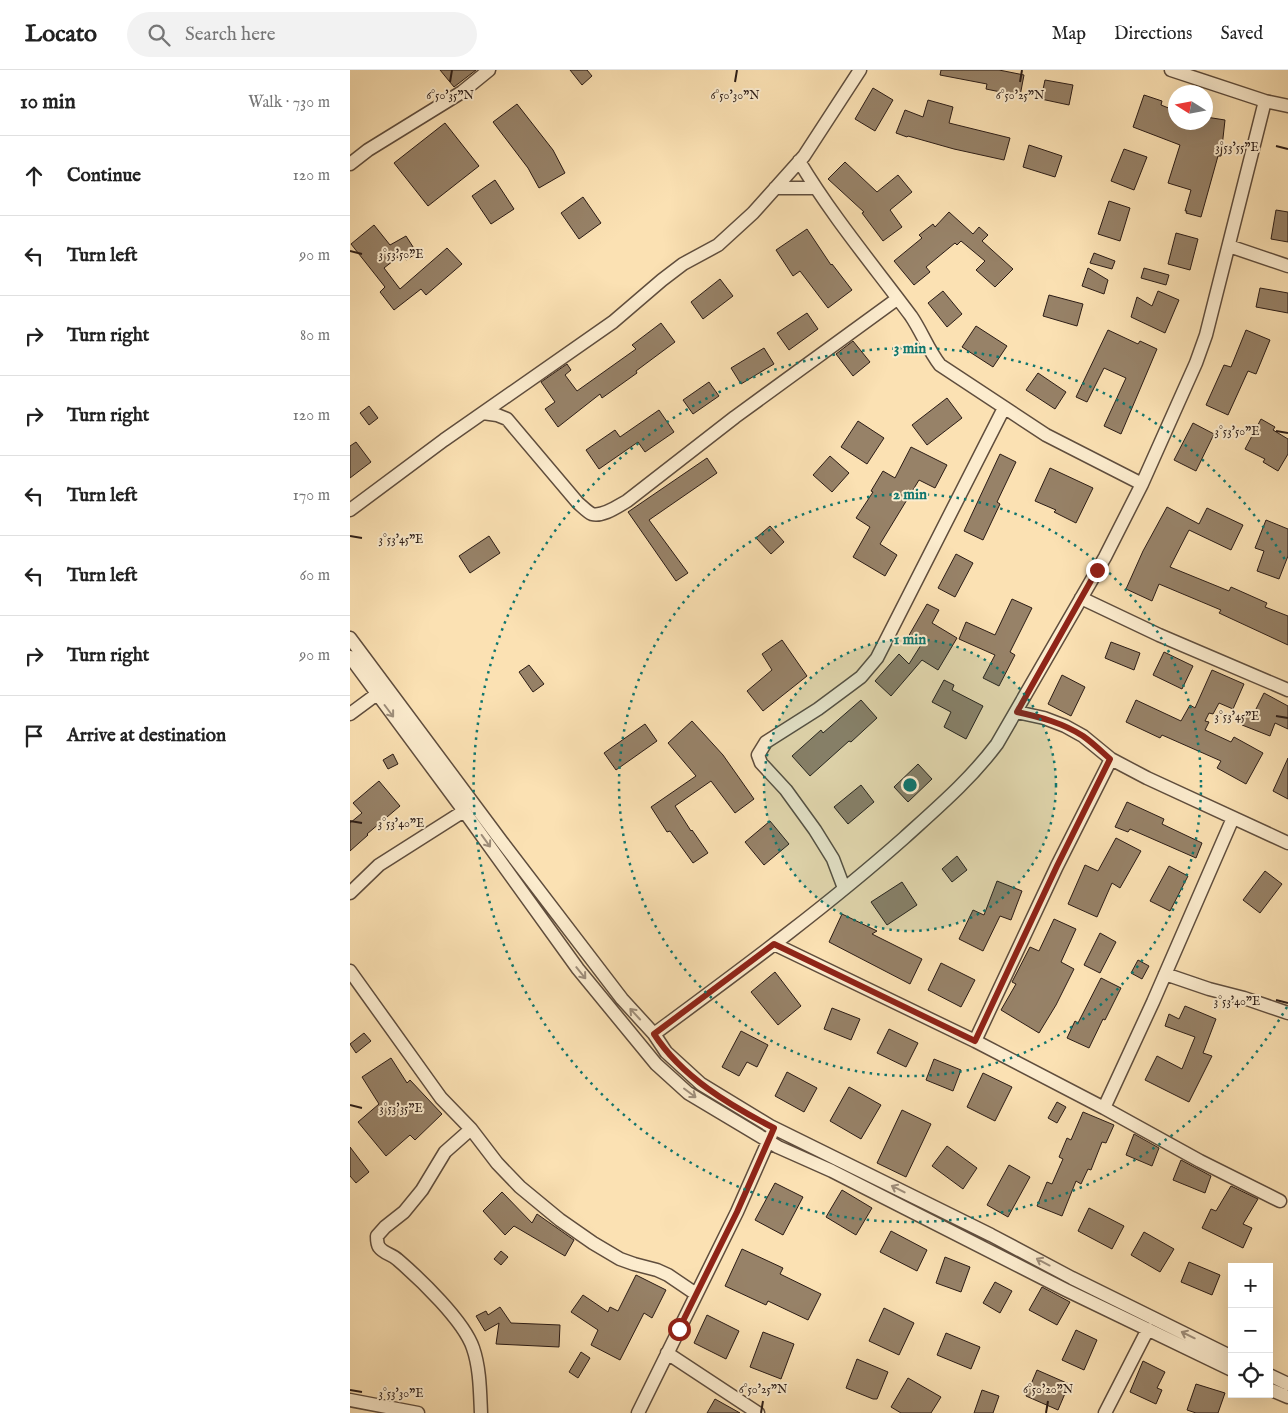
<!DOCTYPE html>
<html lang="en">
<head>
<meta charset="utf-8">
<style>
  body { margin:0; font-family:"IM FELL English",serif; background:#f2f2f2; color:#222 }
  .controls { position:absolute; right:15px; bottom:15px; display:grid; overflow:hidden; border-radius:0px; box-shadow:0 5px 20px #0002 }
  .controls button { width:45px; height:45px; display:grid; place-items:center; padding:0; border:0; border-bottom:1px solid #e0e0e0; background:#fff; color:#222; font:25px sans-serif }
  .compass { position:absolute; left:818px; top:15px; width:45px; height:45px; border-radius:50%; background:#fff; box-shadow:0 5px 20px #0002; rotate:281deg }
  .stop { position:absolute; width:15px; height:15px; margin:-11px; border:4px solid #8f2418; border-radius:50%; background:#fff }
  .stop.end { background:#8f2418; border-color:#fff; box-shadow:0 1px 5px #0008 }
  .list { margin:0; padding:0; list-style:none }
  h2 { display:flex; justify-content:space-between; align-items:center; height:65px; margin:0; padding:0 20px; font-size:21px }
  h2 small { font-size:16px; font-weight:400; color:#767676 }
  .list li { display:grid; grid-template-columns:32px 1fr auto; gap:15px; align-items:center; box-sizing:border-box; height:80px; padding:0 20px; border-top:1px solid #e0e0e0 }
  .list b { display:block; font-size:19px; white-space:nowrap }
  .list em { font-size:16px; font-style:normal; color:#767676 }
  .icon { flex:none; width:28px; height:28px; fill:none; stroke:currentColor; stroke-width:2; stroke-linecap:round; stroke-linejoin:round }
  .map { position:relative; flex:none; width:938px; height:1343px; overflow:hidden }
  header { display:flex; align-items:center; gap:30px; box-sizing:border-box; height:70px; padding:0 25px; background:#fff; border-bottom:1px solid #e0e0e0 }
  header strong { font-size:24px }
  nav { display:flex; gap:28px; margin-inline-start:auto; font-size:18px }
  .search { width:350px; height:45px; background:#f2f2f2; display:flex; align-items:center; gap:12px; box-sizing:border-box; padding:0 18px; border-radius:28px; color:#767676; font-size:19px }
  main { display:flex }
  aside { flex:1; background:#fff }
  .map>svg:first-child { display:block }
  .building { fill:#978268; stroke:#2b1c16 }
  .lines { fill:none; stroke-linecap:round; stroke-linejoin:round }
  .street-casing { stroke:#5f4d3d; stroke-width:15 }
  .street { stroke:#fcecce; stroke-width:12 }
  .oneway { stroke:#9e8e7b }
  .route { stroke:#8f2418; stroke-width:6 }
  .ticks { fill:none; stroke:#2b1c16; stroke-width:2 }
  .ring { fill:none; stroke:#0f766e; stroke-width:2.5; stroke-dasharray:2.5 5 }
  .ticks-label { font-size:12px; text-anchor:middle; fill:#2b1c16; stroke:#fcecce; stroke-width:4; stroke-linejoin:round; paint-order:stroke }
  .centre { fill:#0f766e; stroke:#fcecce; stroke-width:2.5 }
  .ring-label { font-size:15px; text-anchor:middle; font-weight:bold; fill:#0f766e; stroke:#fcecce; stroke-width:4; stroke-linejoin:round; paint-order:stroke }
</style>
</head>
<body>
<header>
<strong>Locato</strong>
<div class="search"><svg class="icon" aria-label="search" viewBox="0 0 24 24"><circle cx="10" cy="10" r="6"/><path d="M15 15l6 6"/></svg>Search here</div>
<nav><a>Map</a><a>Directions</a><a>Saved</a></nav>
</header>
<main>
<aside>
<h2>10 min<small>Walk · 730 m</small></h2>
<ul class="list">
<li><svg class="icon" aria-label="ahead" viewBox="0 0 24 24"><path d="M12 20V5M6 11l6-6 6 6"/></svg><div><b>Continue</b></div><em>120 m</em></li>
<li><svg class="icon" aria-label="left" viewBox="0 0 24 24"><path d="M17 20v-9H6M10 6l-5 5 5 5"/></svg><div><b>Turn left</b></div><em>90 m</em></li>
<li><svg class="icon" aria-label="right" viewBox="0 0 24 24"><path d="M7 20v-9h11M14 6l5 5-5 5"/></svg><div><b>Turn right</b></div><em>80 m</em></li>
<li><svg class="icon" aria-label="right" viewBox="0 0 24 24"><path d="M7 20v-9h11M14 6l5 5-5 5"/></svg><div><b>Turn right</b></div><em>120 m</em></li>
<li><svg class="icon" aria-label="left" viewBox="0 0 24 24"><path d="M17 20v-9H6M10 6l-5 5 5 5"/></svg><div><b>Turn left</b></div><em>170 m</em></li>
<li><svg class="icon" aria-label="left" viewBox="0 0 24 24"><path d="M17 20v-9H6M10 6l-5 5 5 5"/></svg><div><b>Turn left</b></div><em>60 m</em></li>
<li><svg class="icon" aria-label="right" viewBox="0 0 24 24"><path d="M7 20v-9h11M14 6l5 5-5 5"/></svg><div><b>Turn right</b></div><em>90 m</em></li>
<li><svg class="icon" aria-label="arrive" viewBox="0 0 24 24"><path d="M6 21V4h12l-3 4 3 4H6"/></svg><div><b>Arrive at destination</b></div></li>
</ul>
</aside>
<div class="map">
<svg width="938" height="1343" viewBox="0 0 938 1343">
  <rect width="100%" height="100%" fill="#fbe1b3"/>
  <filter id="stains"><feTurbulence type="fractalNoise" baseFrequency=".004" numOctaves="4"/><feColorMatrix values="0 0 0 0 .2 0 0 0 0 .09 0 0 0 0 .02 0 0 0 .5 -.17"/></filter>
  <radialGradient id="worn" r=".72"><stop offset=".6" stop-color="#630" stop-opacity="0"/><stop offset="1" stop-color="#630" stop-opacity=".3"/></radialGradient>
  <path class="building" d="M90,0H126L104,17Z
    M220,0H237L242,6L232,15Z
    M591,0H649L674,5L670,26L636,19L637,14L590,5Z
    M695,10L723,15L719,35L691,29Z
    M523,18L543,30L525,61L505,49Z
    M794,25L812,31L811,35L826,41V52H856V47L875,50L871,86H868L851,147L836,143L837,141H835L841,120L818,113L830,75L783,57Z
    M578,30L603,37L599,53L660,68L654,90L604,79L558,66L557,67L546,63L555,40L573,47Z
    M167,34L203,80L215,103L189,118L178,98L143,52Z
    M95,53L129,96L78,136L44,93Z
    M679,75L712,86L705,107L673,97Z
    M774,79L797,87L784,120L761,111Z
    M495,92L527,122L548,105L562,122L540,140L552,157L533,171L512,143L514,142L478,109Z
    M145,110L164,139L141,154L122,126Z
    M233,127L251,153L229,169L211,143Z
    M759,131L780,138L770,171L748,164Z
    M926,140L938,142V172L921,169Z
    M599,142L623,164L629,157L638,165L632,171L663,199L645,217L626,200L635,191L611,171L607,175L605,173L576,197L580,202L564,215L544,191L572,168L569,165L583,154L585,157Z
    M24,155L40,175L56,166L67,183L56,190L52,184L34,198L50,219L97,178L112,194L76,225L71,219L44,240L30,222L35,217L1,174Z
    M457,159L481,195L482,194L502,220L478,238L450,201L443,206L426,180Z
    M826,163L848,169L840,200L818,194Z
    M744,183L765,191L762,199L740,193Z
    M738,198L758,210L754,224L732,216Z
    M794,198L819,205L816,215L791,208Z
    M370,209L383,226L353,249L341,232Z
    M910,218L938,223V243L906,237Z
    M593,221L612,244L597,257L578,233Z
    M808,221L829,230L815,263L781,247L787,227L802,236Z
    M699,225L733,234L727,256L693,246Z
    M457,243L468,259L439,280L427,263Z
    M311,253L325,272L286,301L287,303L252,328L250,324L208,357L195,339L205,332L191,312L217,294L221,300L215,305L227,321L286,279L282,275Z
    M626,256L657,276L643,297L612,277Z
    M758,260L788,274L790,271L807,279L771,364L754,356L776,308L754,298L737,332L726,327Z
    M896,260L920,270L906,304L898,301L878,345L856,335L874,295L881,297Z
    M503,271L520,292L503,306L486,284Z
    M414,278L424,294L391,314L381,298Z
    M688,303L716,322L705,339L676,320Z
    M359,312L369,326L343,344L333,330Z
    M597,328L612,348L577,375L562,355Z
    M19,336L28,348L19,355L10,343Z
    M309,340L324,362L295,382L288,372L249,399L236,380L265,360L270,367Z
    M911,349L925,357L923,360L938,369V384L928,401L913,392L915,389L895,379Z
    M508,351L534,368L517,394L491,377Z
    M843,353L864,364L846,401L824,390Z
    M6,372L21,392L0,408V376Z
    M561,377L597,395L585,418L569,410L530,474L547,485L535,506L503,487L520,457L506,448L523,422L521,421L533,401L545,408Z
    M650,384L666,392L647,432L650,434L633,470L614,461Z
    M480,386L499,403L482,422L463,405Z
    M357,388L367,403L299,450L338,503L326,511L278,442Z
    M700,398L743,418L726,453L704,442L706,440L685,431Z
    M817,437L849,454L857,438L893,455L881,480L839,460L820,497L879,521L881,517L917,533L915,537L938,546V575L869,543L871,540L809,514L802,531L776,519L793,481Z
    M916,450L938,459V486L929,509L907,501L914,481L905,478Z
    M420,456L434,472L421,484L406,468Z
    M139,466L150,483L120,503L109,486Z
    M606,484L623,493L605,527L588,518Z
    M662,529L682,538L660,582L665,585L649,616L633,608L645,585L609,569L616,552L645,565Z
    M577,534L589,540L582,553L607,568L588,600L572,590L541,626L525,611L549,584L559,594L571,575L558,567Z
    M432,570L457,606L413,641L397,621L422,600L412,584Z
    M761,572L790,583L784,600L755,588Z
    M814,582L843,596L832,619L803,605Z
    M179,595L194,614L183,622L169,602Z
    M862,600L894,614L883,639L869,633L863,644L859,643L855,651L859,652L855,660L881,672L884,667L913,683L896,714L867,698L871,691L812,665L810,668L776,652L786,630L831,651L840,635L845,638Z
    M712,605L735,617L721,646L698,634Z
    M594,610L604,615L602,620L633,636L616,669L594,657L601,642L582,632Z
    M914,623L938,636V659L925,653L920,666L892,655L896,645L902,647Z
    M511,630L527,648L501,672L499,671L460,706L442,686L471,660L473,663Z
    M342,651L373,685L404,729L385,743L361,711L325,736L341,761L342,760L358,783L343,793L320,761L317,762L301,737L346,706L318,673Z
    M295,654L307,671L266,700L254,683Z
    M43,684L48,694L38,699L33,690Z
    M938,688V729L923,721Z
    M568,694L582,709L558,732L544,717Z
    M29,711L50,736L17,764L18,765L0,781V753L12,743L3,733Z
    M511,715L524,732L498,754L484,737Z
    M777,732L814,749L812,754L852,773L846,788L780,759L778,762L765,757Z
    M420,751L439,774L414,795L395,772Z
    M766,768L791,781L770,818L762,813L747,847L718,834L735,795L748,801Z
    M607,786L617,800L602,812L592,799Z
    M819,796L838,806L820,841L800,831Z
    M915,801L932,814L910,843L893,830Z
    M647,811L672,821L661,850L650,846L633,881L609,869L623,840L634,845Z
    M552,812L567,835L537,855L521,832Z
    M492,844L527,861L522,864L572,889L560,914L479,872Z
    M704,849L726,859L711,892L724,899L706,935L689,963L651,940L666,914L662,912L680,877L689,881Z
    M750,863L766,872L750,903L734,895Z
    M788,890L799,896L792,909L781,903Z
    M591,893L625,910L611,937L578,920Z
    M425,902L451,936L428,955L401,922Z
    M751,908L771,918L755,950L753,949L739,978L717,968L725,951L728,953Z
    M835,936L866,949L853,983L862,986L839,1032L795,1010L807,986L832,999L845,967L815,956L819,944L829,949Z
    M482,938L510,949L501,970L474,959Z
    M539,959L568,973L556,997L527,983Z
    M391,961L418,975L407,997L397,992L389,1006L372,997Z
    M14,963L21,971L6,983L0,974Z
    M41,988L57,1013L60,1010L92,1044L65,1070L60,1065L36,1086L8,1052L29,1034L12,1007Z
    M584,989L611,1000L603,1021L576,1010Z
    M437,1002L467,1018L454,1042L425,1026Z
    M633,1003L662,1017L645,1051L617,1037Z
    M499,1017L531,1035L511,1069L480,1051Z
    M707,1032L716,1037L707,1053L698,1048Z
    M552,1040L581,1054L556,1107L527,1093Z
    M733,1042L764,1055L756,1073L752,1072L741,1100L738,1099L731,1114L726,1111L712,1146L687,1136L697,1112L702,1114L713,1089L709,1087L717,1068L721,1070Z
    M784,1064L809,1078L802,1096L776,1085Z
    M597,1076L627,1098L613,1119L582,1096Z
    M0,1077L19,1102L6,1113L0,1106Z
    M831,1090L861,1106L855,1123L823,1110Z
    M659,1095L680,1107L658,1147L637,1135Z
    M425,1113L453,1127L433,1165L405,1150Z
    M881,1116L908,1129L893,1154L902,1158L893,1178L852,1158L861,1139L866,1141Z
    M492,1120L522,1138L506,1165L476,1147Z
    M152,1122L182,1153L187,1144L224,1170L215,1186L164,1156L155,1165L133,1141Z
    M739,1138L774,1156L762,1179L728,1161Z
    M541,1161L577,1180L567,1201L530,1182Z
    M794,1162L824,1179L810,1202L781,1185Z
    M392,1179L433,1198L430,1204L471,1224L458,1250L418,1231L416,1235L375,1216Z
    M151,1181L158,1187L151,1195L144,1189Z
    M595,1187L620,1197L611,1222L586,1213Z
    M839,1192L870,1205L862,1225L831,1212Z
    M286,1205L316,1220L302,1248L294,1243L270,1290L241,1275L248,1260L221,1242L233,1225L258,1242L260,1237L268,1241Z
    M645,1212L662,1221L650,1243L633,1233Z
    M692,1217L720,1232L707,1255L679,1240Z
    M150,1237L161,1253L210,1255L209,1277L146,1274L149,1253L135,1261L126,1246L136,1241L138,1245Z
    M534,1238L564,1253L549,1285L519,1271Z
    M357,1245L389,1261L376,1289L344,1273Z
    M726,1260L747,1270L734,1300L712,1290Z
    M413,1262L444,1274L431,1309L400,1297Z
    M596,1263L630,1277L621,1299L587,1285Z
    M231,1282L240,1288L228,1308L219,1302Z
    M507,1289L538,1302L527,1329H523L496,1318Z
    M793,1291L815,1302L807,1318L812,1320L806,1334L780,1322Z
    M687,1300L719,1314L708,1340L676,1326Z
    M558,1308L591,1327L581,1343H551L541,1337Z
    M846,1314L875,1323L868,1343H846L837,1340Z
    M632,1320L649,1326L643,1343H624Z
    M365,1329L390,1343H357Z"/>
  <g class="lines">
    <g class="street-casing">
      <path id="street" d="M821,0L915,31L938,36
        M449,91C482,146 523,195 561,246C572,262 578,280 590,295L696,365L792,414
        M0,94L18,80L112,22L139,0
        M425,118H465
        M879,176L938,196
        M133,343L147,345L157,349L228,433C232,436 237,442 242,444C253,447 268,436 277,431L385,347L547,229
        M0,440L94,370L263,252L312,210L333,194L368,175L403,143L454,86L510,0
        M731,528L809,565L938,620
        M0,568L152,772L272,929L304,964L316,982L351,1014L420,1056L641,1165L722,1208L882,1287
        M0,587L114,741L228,899L306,994L338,1023L428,1077L482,1101L716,1220L882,1300
        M667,642L694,648L715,656L733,666L761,689L797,708L938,773
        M0,644L27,624
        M494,818L483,789L465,760L436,720L411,693L408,685L416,672L468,639L499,616L511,607L527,588L654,338
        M0,823L29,795L114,741
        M424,874L625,971L754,1038L850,1091L930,1131
        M0,901L91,1028L121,1059L147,1093L170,1117L210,1150L243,1173L270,1189L284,1194L307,1200L318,1205L346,1224
        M815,904L859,919L894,928L938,943
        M304,964C389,901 475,838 554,768C587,738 620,710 647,674L755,487L792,414L846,293L856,265L915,31
        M625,971L707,796L761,689
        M754,1038L803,932L883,748
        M121,1059L95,1082L72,1120L54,1142L35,1157L27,1166C27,1171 27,1174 29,1177C34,1184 42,1184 48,1190C70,1209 114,1251 123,1278C130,1298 130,1322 131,1343
        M317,1283L408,1343
        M919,1305L938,1314
        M919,1319L938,1327
        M0,1330L68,1343
        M288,1343L387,1142L421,1065
        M755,1343L798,1259"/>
    </g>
    <use href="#street" class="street"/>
  </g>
  <defs><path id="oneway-shaft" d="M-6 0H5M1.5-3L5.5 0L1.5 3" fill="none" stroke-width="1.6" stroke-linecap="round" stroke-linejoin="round" transform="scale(1.25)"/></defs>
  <g class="oneway">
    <use href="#oneway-shaft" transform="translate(39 641) rotate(53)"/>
    <use href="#oneway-shaft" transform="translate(136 771) rotate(54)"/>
    <use href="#oneway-shaft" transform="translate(231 903) rotate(51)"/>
    <use href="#oneway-shaft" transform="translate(285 944) rotate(-133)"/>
    <use href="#oneway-shaft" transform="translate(340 1023) rotate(37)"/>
    <use href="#oneway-shaft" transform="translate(548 1119) rotate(-153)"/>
    <use href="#oneway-shaft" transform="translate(693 1192) rotate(-152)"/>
    <use href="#oneway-shaft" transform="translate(838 1265) rotate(-154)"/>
  </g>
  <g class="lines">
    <path class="route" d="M329,1259L387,1142L424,1058C379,1035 332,1007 304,964L424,874L625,971L707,796L760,689C751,681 743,673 733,666C713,653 690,647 667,642L747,500"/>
  </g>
  <path class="ticks" d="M100,12L102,0M385,12L387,0M670,12L672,0M926,76L938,79M0,181L12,184M926,361L938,363M0,466L12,468M926,646L938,648M0,751L12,753M926,930L938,933M0,1035L12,1038M0,1320L12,1322M411,1343L413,1331M696,1343L698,1331"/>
  <circle cx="560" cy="715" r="146" fill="#0f766e" fill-opacity=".12"/>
  <g class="ring">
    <circle cx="560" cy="715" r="146"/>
    <circle cx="560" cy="715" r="291"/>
    <path d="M937 937A437 437 0 1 1 937 493"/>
  </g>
  <g class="ticks-label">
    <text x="100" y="29">6°50'35"N</text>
    <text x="385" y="29">6°50'30"N</text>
    <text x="670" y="29">6°50'25"N</text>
    <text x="887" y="81">3°53'55"E</text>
    <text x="51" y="188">3°53'50"E</text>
    <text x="887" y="365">3°53'50"E</text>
    <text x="51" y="473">3°53'45"E</text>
    <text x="887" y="650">3°53'45"E</text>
    <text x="51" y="757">3°53'40"E</text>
    <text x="887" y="935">3°53'40"E</text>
    <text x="51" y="1042">3°53'35"E</text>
    <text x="413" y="1323">6°50'25"N</text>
    <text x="698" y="1323">6°50'20"N</text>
    <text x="51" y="1327">3°53'30"E</text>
  </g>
  <circle cx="560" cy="715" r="8" class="centre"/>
  <g class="ring-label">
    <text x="560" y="283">3 min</text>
    <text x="560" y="429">2 min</text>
    <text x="560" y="574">1 min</text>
  </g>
  <rect width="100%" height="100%" filter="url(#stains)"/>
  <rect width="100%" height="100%" fill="url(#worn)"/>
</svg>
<div class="controls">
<button>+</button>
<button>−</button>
<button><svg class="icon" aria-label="locate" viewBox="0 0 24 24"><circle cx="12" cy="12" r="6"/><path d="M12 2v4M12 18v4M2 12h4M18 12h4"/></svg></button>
</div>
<svg class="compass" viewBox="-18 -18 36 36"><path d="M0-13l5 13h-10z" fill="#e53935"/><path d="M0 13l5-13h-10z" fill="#767676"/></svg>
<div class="stop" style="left:329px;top:1259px"></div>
<div class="stop end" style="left:747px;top:500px"></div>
</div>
</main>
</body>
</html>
